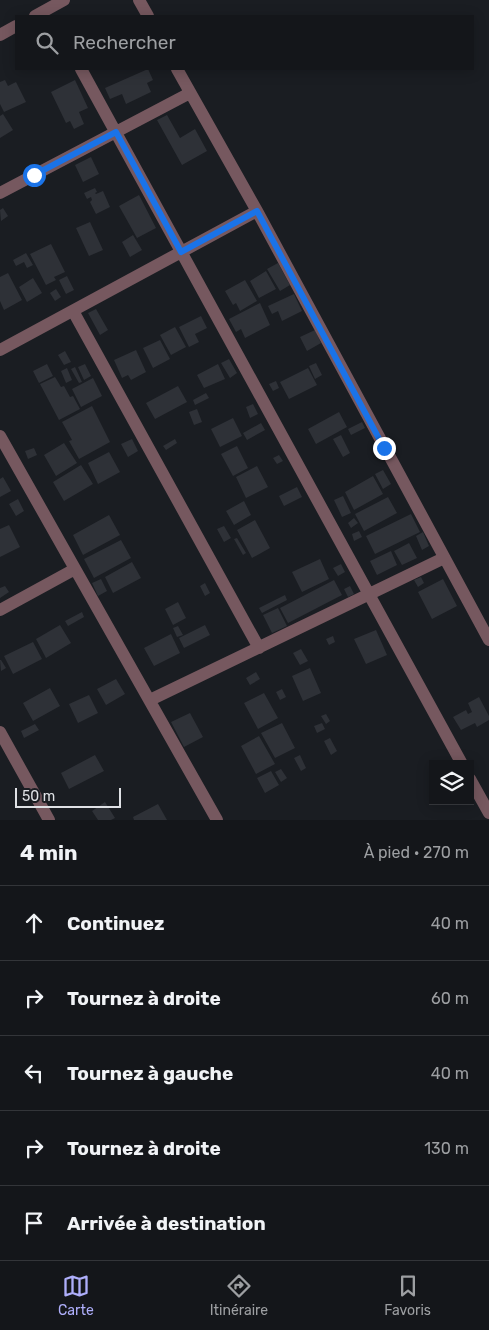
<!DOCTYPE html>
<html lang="fr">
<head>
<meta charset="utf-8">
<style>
  body { margin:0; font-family:Rubik,sans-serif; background:#212327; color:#f1f3f6 }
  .controls { position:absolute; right:15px; bottom:15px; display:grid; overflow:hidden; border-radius:0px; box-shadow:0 2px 12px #0003 }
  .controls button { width:45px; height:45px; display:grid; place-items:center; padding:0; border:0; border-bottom:1px solid #333539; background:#14161a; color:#f1f3f6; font:25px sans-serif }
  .scale { position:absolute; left:15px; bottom:12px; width:106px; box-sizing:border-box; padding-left:5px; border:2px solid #dfe1e5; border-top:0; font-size:14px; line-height:18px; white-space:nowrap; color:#dfe1e5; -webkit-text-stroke:4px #1a1d22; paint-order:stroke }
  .stop { position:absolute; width:15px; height:15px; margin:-11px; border:4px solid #1a73e8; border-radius:50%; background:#fff }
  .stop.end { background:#1a73e8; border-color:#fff; box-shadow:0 1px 5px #0008 }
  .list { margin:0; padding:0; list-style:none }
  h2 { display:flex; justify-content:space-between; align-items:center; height:65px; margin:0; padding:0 20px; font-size:21px }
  h2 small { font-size:16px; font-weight:400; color:#9d9fa2 }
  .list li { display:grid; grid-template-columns:32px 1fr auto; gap:15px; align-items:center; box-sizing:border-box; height:75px; padding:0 20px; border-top:1px solid #333539 }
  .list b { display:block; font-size:19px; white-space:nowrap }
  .list em { font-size:16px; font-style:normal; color:#9d9fa2 }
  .icon { flex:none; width:28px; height:28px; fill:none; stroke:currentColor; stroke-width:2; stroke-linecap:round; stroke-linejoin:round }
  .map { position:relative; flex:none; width:489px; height:820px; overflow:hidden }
  .search { position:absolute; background:#14161a; box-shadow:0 2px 12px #0003; left:15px; right:15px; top:15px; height:55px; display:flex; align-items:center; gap:12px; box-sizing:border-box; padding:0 18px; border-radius:0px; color:#9d9fa2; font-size:19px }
  .sheet { height:440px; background:#14161a }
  nav { display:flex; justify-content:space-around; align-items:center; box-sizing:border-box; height:70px; border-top:1px solid #333539; background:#14161a; font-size:14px; color:#9d9fa2 }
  nav a { display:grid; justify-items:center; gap:2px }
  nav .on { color:#aeaefa }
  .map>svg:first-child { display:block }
  .building { fill:#2e3137 }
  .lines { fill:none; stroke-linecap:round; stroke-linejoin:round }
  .minor { stroke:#76585f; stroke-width:12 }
  .route { stroke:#1a73e8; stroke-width:6 }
</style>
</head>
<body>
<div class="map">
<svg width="489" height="820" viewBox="0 0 489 820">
  <rect width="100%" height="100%" fill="#1a1d22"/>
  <path class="building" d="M148,69L153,80L147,83L151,92L126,104L122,94L110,99L105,88Z
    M5,80L8,86L16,82L26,102L4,112L0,104V82Z
    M75,80L88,108L79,112L84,124L74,129L70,121L66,123L51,92Z
    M3,114L13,130L0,138V116Z
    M167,115L180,138L195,129L207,151L182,165L157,120Z
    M91,157L99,174L83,182L75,165Z
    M95,188L97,192L95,193L96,194L103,191L110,207L96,214L90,202L92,200L91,197L87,199L84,193Z
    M139,195L156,228L137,238L119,206Z
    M3,208L8,216L1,221L0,210Z
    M90,222L103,250L89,256L76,228Z
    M133,235L142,250L130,257L122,242Z
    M51,244L65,272L54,277L56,280L46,285L30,254Z
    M26,253L33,265L27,268L24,262L16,266L13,260Z
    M278,263L290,285L280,291L267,269Z
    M266,271L276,289L259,298L250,281Z
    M8,273L22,300L4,310L0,301V277Z
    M67,276L74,290L66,294L59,280Z
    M33,278L42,293L27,302L19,287Z
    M245,280L257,301L240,311L236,303L233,305L225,291Z
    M56,289L61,297L55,301L50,293Z
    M294,294L302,311L282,321L278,311L272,314L268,306Z
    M260,303L270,325L245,338L241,329L236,332L229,319Z
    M96,309L108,330L100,335L88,313Z
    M201,316L207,328L195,334L199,342L189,347L179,327Z
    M175,327L186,347L171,355L160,335Z
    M315,330L321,343L307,351L300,337Z
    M160,340L170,359L153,368L143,348Z
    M136,350L146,372L131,380L128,375L122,378L114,360Z
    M65,351L71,362L64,365L58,355Z
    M229,359L237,373L230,378L221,363Z
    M316,363L322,375L315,379L309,366Z
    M47,364L53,376L39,383L33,371Z
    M85,364L91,376L84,380L78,367Z
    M218,364L225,379L204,388L197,375Z
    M75,367L82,382L79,383L71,369Z
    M67,368L72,380L66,383L61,371Z
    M308,368L317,385L289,399L280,382Z
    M55,377L61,387L64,386L70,397L73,396L80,409L59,420L40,384Z
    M93,378L102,396L81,407L72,389Z
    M276,381L279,388L273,391L269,384Z
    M178,386L187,402L155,419L146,403Z
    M206,393L209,398L195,405L193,400Z
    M253,404L258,414L250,418L246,407Z
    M92,406L110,442L79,459L69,441L72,440L62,422Z
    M197,409L202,422L194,425L189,412Z
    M339,412L347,427L316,444L308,429Z
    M233,418L242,436L220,447L211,429Z
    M362,422L365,428L351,435L348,429Z
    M261,423L265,430L247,440L243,433Z
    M341,435L350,453L343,457L333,439Z
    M132,439L138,451L128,457L121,444Z
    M175,439L177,443L166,450L163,446Z
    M64,443L77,463L56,476L44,455Z
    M237,446L248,468L233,476L221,454Z
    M34,448L37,455L28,459L25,451Z
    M109,452L120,472L98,484L88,463Z
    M279,455L283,461L277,464L273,458Z
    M81,465L93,484L64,501L53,482Z
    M257,466L268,487L246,498L236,477Z
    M383,470L391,484L383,489L375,474Z
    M373,476L383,494L354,510L345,492Z
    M3,477L11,491L0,497V479Z
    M297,487L302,497L284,506L279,496Z
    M343,496L351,513L342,517L334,500Z
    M388,497L397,513L364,531L355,514Z
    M18,499L24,511L16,516L9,504Z
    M244,501L251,515L234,525L226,511Z
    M411,514L420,532L375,554L366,536Z
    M109,515L120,535L83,555L73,535Z
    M354,518L358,523L351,528L348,523Z
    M255,520L270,548L252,558L237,530Z
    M9,525L20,547L0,557V529Z
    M224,526L231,538L224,542L217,529Z
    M359,531L362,537L354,541L352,534Z
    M423,532L429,546L422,550L416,536Z
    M237,538L246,553L243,555L234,539Z
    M121,540L131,558L94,578L84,559Z
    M409,543L417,558L402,565L394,551Z
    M391,551L397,565L377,575L370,561Z
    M320,559L329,579L302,592L292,572Z
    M132,562L141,578L113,593L105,577Z
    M341,564L345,572L338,576L333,568Z
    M421,577L424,583L418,587L414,580Z
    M101,579L107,591L98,596L92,583Z
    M443,579L457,606L432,619L418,592Z
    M334,580L342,595L288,623L280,608Z
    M205,583L210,593L205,596L200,586Z
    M5,586L9,592L0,598V588Z
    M350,586L354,594L348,597L344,589Z
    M285,595L287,600L262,613L259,608Z
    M178,602L186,618L173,625L165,609Z
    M278,608L287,626L272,633L263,615Z
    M82,612L84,617L68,626L65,621Z
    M60,625L71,643L46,658L36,639Z
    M205,625L210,635L184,648L179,638Z
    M178,626L183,635L177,637L173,628Z
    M376,630L387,655L366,664L354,639Z
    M171,634L180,653L154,666L144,648Z
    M333,636L335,642L329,645L326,639Z
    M33,642L42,659L13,674L4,656Z
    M301,649L308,661L300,665L293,653Z
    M0,660H1L6,668L1,671Z
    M310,668L321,693L303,701L292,676Z
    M256,672L260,679L250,685L246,678Z
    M116,679L125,694L106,705L97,689Z
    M50,688L60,706L33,721L23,703Z
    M282,689L286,697L280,700L276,692Z
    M264,693L278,718L258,729L244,703Z
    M89,695L98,713L78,723L69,704Z
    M479,697L489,716V720L477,727L475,723L461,730L453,717L466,710L468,714L472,712L468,703Z
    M190,713L203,737L184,747L171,722Z
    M326,714L330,721L326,724L321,716Z
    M282,723L295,748L275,758L261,733Z
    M322,723L325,729L317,733L314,726Z
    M35,724L39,730L24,738L21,731Z
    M259,736L275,764L256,774L241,746Z
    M330,738L337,751L331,755L324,741Z
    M95,755L104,771L69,789L61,773Z
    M300,755L306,768L301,771L294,758Z
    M281,769L287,778L281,782L275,772Z
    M271,771L279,785L265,793L257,778Z
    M105,802L115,818L111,820H98L92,811Z
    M158,804L167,820H134L133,817Z"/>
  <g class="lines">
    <path class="minor" d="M139,0L148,16
      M35,16L64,0
      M0,35L16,26
      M81,69L462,764
      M177,69L257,211L489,640
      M0,193L190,93
      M73,311L259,648
      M0,350L257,211
      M0,436L217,820
      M0,610L75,569
      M150,700L444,558
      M0,732L49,820
      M470,779L489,813"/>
  </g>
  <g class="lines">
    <path class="route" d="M34,175L116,132L181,252L257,211L384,448"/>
  </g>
</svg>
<div class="controls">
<button><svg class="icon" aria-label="layers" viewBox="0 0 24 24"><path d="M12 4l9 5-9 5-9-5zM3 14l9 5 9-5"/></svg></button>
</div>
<div class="scale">50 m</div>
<div class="stop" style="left:34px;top:175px"></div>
<div class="stop end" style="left:384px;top:448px"></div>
<div class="search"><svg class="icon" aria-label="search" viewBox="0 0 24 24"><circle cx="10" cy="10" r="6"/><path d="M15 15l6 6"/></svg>Rechercher</div>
</div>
<section class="sheet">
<h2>4 min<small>À pied · 270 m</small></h2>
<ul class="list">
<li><svg class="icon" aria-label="ahead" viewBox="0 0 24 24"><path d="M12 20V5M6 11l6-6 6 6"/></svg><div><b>Continuez</b></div><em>40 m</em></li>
<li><svg class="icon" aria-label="right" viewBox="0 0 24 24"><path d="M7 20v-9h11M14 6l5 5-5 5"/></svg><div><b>Tournez à droite</b></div><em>60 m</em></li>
<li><svg class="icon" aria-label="left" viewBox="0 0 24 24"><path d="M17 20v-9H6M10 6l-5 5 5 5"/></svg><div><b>Tournez à gauche</b></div><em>40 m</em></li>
<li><svg class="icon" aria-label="right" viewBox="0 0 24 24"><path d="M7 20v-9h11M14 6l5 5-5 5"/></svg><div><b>Tournez à droite</b></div><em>130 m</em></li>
<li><svg class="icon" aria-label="arrive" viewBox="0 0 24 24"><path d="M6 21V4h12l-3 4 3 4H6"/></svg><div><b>Arrivée à destination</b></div></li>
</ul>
</section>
<nav>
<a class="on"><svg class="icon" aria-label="map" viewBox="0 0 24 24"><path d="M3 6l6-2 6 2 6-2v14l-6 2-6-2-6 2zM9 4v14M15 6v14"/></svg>Carte</a>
<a><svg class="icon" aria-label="directions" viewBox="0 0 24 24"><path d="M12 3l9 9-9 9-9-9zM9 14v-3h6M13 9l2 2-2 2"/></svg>Itinéraire</a>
<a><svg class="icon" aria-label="saved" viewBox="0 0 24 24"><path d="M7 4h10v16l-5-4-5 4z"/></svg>Favoris</a>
</nav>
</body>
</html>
